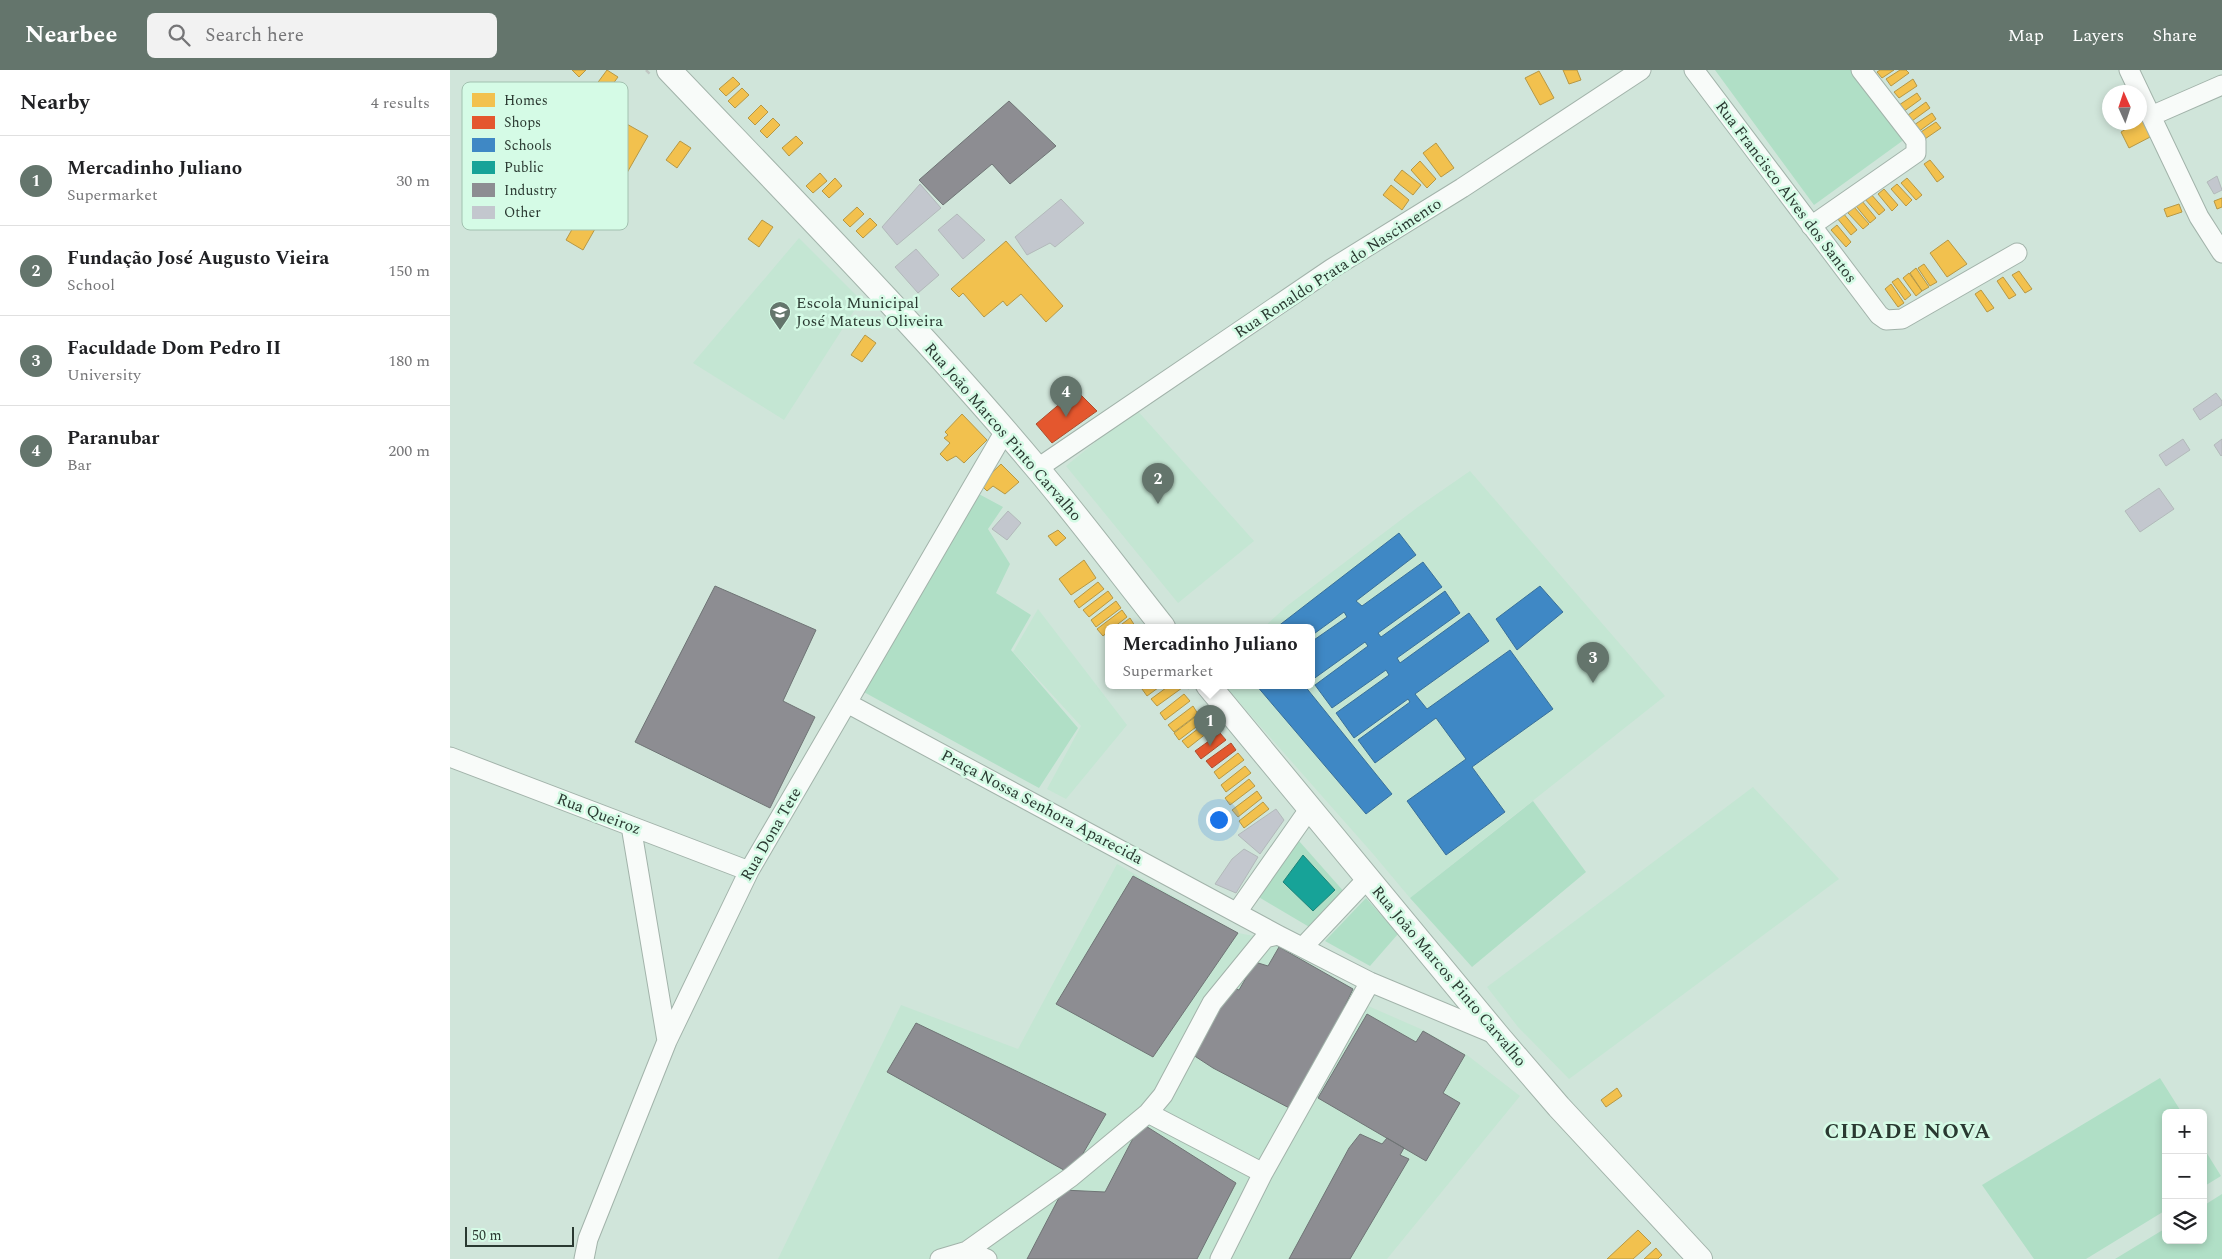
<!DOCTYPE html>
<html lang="en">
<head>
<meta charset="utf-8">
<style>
  body { margin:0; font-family:Spectral,serif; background:#f2f2f2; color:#202124 }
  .controls { position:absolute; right:15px; bottom:15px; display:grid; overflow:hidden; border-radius:8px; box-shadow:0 2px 8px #0003 }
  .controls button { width:45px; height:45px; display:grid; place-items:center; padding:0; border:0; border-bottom:1px solid #e0e0e0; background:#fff; color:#202124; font:25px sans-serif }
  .compass { position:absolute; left:1652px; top:15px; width:45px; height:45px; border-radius:50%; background:#fff; box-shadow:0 2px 8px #0003; rotate:357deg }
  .scale { position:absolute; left:15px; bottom:12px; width:109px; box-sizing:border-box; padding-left:5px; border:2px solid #2a3931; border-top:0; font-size:14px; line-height:18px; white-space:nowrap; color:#2a3931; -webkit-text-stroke:4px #d5fbe6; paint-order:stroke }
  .you { position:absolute; left:768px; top:749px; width:18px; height:18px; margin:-12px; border:4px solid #fff; border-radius:50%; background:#1a73e8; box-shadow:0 0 0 8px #1a73e833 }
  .badge { display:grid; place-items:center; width:32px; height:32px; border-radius:50%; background:#64756c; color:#fff; font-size:16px; font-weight:700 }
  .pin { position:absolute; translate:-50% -41px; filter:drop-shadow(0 1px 2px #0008) }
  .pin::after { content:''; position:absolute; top:26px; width:18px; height:15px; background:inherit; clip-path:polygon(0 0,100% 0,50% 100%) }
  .popup { position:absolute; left:655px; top:554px; width:210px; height:65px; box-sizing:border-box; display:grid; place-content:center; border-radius:8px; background:#fff; filter:drop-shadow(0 1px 4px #0005); font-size:16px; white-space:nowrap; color:#757577 }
  .popup b { font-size:19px; color:#202124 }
  .popup::after { content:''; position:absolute; left:50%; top:100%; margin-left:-10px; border:10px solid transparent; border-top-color:#fff }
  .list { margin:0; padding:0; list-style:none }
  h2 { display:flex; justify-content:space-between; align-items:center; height:65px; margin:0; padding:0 20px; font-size:21px }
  h2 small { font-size:16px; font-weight:400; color:#757577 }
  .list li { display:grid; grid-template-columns:32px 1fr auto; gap:15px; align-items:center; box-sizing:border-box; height:90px; padding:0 20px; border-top:1px solid #e0e0e0 }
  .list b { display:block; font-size:19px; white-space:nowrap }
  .list p { margin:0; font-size:16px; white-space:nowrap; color:#757577 }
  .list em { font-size:16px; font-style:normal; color:#757577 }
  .icon { flex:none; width:28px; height:28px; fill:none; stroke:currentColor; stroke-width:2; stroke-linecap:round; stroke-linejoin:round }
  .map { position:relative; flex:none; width:1772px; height:1189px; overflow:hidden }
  header { display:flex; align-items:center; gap:30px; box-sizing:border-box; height:70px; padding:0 25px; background:#64756c; color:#fff }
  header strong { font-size:24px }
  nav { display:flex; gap:28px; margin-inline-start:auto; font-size:18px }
  .search { width:350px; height:45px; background:#f2f2f2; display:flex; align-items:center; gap:12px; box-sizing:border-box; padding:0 18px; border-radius:8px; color:#757577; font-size:19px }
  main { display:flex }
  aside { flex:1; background:#fff }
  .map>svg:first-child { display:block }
  .built { fill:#c4e6d3; fill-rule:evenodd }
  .green { fill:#b0dfc6 }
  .homes { fill:#f2c14e; stroke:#b69845 }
  .shops { fill:#e4572e; stroke:#ac4e2f }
  .schools { fill:#3f88c5; stroke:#397099 }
  .public { fill:#17a398; stroke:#1d8379 }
  .industry { fill:#8d8d92; stroke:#6f7475 }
  .building { fill:#c3c7ce; stroke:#b2b9ba }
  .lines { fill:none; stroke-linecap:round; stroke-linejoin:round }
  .minor-casing { stroke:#a2b3aa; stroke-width:21 }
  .major-casing { stroke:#a2b3aa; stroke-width:26 }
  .path { stroke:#c0c7c3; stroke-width:2.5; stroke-dasharray:5 2.5; stroke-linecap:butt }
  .minor { stroke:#f8fbf9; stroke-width:19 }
  .major { stroke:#f8fbf9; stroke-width:24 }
  .labels { text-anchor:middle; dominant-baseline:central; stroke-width:5; stroke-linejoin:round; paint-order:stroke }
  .street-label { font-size:16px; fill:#2a3931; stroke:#d5fbe6 }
  .poi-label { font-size:16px; fill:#2a3931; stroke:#d5fbe6; text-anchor:start }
  .district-label { font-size:21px; font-weight:bold; letter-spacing:1px; fill:#2a3931; stroke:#d5fbe6 }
  .key { fill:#d5fbe6; stroke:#a2c1b0; stroke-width:1 }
  .key-label { font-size:14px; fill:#2a3931 }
</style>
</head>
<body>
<header>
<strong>Nearbee</strong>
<div class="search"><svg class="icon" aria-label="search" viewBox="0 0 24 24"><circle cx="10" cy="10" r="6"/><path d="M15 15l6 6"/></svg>Search here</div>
<nav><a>Map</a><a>Layers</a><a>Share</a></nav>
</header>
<main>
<aside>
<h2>Nearby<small>4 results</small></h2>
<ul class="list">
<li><span class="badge">1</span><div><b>Mercadinho Juliano</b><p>Supermarket</p></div><em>30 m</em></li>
<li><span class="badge">2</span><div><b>Fundação José Augusto Vieira</b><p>School</p></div><em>150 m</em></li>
<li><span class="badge">3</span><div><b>Faculdade Dom Pedro II</b><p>University</p></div><em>180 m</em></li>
<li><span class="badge">4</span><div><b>Paranubar</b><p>Bar</p></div><em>200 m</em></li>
</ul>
</aside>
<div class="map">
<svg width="1772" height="1189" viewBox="0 0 1772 1189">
  <rect width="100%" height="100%" fill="#d0e5da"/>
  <path class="built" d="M349,168L411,230L334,350L243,293Z
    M686,339L804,471L728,533L616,396Z
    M1020,401L1215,626L960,828L924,785L774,615H806L916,744L942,724L854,615H861V610L915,572L918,576L865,615L882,638L936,600L939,605L886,643L904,668L958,629L960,632L908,670L925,692L986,648L1016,689L958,731L997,784L1055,743L1022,697L1103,639L1059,580L977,639L965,624L1039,570L1019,544L950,593L947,588L1010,543L995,521L931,567L928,563L992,517L973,492L912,536L906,531L966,485L949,464L827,557H814L837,536L968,437ZM1090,517L1113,542L1067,580L1046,549Z
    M588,539L677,655L616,729L597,719L631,656L563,582Z
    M894,542L897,547L861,572V566Z
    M1303,717L1389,809L1119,1009L1068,957L1037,917Z
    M667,794L788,863L815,868L905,919L900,928L973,960L1017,985L1070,1026L937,1189H328L451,935L568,979Z"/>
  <path class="green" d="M1265,0H1405L1455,69L1364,135Z
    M527,423L553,437L538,459L560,494L546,523L581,545L561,580L628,658L589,718L412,621Z
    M1083,731L1136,802L1022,897L960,828Z
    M849,771L896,824L861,858L807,826Z
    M916,828L948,864L920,896L875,871Z
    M1710,1008L1732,1043H1716V1140L1636,1189H1584L1532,1115Z
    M1753,1077L1771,1106L1753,1117Z
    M1772,1124V1189H1665L1716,1158V1170H1753V1136Z"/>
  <path class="homes" d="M122,0H136L129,7Z
    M157,0L168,7L154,26L143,19Z
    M1113,0H1127L1131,10L1119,14Z
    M1430,0H1444L1432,8L1427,2Z
    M1450,0H1456L1459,3L1441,16L1436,9Z
    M1089,1L1104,28L1090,35L1075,8Z
    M283,7L290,14L276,26L269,19Z
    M1463,9L1467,16L1449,28L1444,22Z
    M292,18L299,25L285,38L278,31Z
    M1467,23L1471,29L1453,42L1449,35Z
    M1476,32L1480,38L1462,51L1458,45Z
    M311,35L318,42L305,55L298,48Z
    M1690,38L1704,65L1679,78L1671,62L1676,59L1673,52H1690Z
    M152,40L198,66L133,180L116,170L158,96L129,79Z
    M1482,43L1486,49L1468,62L1464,55Z
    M323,48L330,55L317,68L310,61Z
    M1486,52L1491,58L1472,71L1468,64Z
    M346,66L353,73L339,86L332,78Z
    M230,71L241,78L227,98L216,90Z
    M986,73L1004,98L991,107L973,83Z
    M1480,90L1494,107L1487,112L1474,94Z
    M970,91L986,109L977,118L961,100Z
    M952,100L971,115L963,125L944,110Z
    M370,103L377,111L363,123L356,116Z
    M385,108L392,116L379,128L372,121Z
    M1457,108L1472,125L1466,130L1451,113Z
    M1447,114L1462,130L1456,136L1441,119Z
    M941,115L959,130L952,140L933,125Z
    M1434,119L1448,135L1442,141L1428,124Z
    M1420,123L1435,140L1429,145L1414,128Z
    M1772,128V137L1767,139L1764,131Z
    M1412,131L1426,148L1420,153L1406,136Z
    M1729,134L1732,142L1717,147L1714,139Z
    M407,137L414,144L400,157L393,150Z
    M1404,137L1419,154L1413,159L1398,143Z
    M1393,143L1407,160L1401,165L1387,148Z
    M420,148L427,155L413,168L406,161Z
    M312,150L323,157L309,177L298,169Z
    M1387,155L1401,172L1396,177L1381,160Z
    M1498,170L1517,194L1497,207L1480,183Z
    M556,171L613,236L596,252L571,224L557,236L553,231L534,247L513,223L509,227L501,219Z
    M1474,194L1487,212L1480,216L1468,198Z
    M1466,198L1479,217L1472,221L1460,203Z
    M1569,201L1582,219L1575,223L1562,205Z
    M1459,203L1472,221L1466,226L1453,208Z
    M1553,207L1566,225L1559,229L1547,211Z
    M1448,208L1461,225L1455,230L1442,212Z
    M1441,214L1454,233L1448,237L1435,219Z
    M1531,220L1544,238L1537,242L1525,224Z
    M415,265L426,273L412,292L401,285Z
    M512,344L537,370L514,393L506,386L497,391L490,384L500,373L494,368L498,365L495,362Z
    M551,394L569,412L555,424L543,416L537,421L530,414Z
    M608,460L616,468L606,476L598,466Z
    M634,490L646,508L621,525L609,509Z
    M648,512L654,519L629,538L624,531Z
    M658,521L663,528L639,547L633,540Z
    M666,531L671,538L646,557L641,550Z
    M672,540L677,547L664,557H659V561L653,566L647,559Z
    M680,548L685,556L668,557Z
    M697,615H712L697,626L692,619Z
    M720,615H730L732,618L707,636L701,629Z
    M734,624L740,631L715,650L710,643Z
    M743,636L748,644L724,662L718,655Z
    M749,644L754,651L729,670L724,663Z
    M757,652L762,659L738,678L732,671Z
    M788,683L794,690L769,709L764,702Z
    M795,696L801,703L776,722L771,715Z
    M799,709L805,716L780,735L775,728Z
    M807,721L812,728L788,747L782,740Z
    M813,732L819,739L794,758L789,751Z
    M1167,1018L1172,1026L1156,1037L1151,1030Z
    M1188,1160L1201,1173L1183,1189H1157Z
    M1206,1178L1212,1185L1208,1189H1194Z"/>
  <path class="shops" d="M626,320L647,341L602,373L586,354Z
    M770,663L776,670L751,689L745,681Z
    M781,673L786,680L762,698L756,691Z"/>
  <path class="schools" d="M949,463L966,485L906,531L912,536L973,492L992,517L928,563L931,567L995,521L1010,543L947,588L950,593L1019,543L1039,571L965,624L977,639L1060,580L1103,639L1022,697L1055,742L996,785L957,731L1016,689L986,648L925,693L908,670L960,632L958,629L904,668L886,643L939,605L936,600L882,638L865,615L918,576L915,572L862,610L861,572L897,547L894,542L861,566V557H827Z
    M1090,516L1113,542L1067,580L1046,549Z
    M806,615H854L942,724L916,744Z"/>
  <path class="public" d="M853,785L885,820L863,841L833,812Z"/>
  <path class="industry" d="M559,31L606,76L560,114L542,94L493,135L469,110Z
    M265,516L366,560L333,631L365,647L320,738L185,672Z
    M683,806L788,863L703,987L606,934Z
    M829,877L903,919L845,1041L763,998L740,983L781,917L789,920L805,892L818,896Z
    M917,944L966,972L973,961L1015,985L993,1023L1010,1033L976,1091L868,1028Z
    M466,953L656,1044L621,1104L437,1002Z
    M691,1053L786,1113L747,1189H577L613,1120L655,1122Z
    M910,1064L932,1074L937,1068L954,1078L950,1085L959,1089L900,1189H839L899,1078Z"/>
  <path class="building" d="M1767,106L1772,120L1764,124L1757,112Z
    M470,114L491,138L447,175L432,157Z
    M611,129L634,153L605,177L600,173L577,185L565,167Z
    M507,144L535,170L513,189L488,160Z
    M466,179L489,205L468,223L445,197Z
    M1766,323L1772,331V335L1750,350L1743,339Z
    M1733,369L1740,380L1716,396L1709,385Z
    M1772,369V385L1771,386L1764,375Z
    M1709,418L1724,439L1690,462L1675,441Z
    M558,441L571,453L557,470L542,459Z
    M826,739L834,750L810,784L788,765Z
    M794,779L808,787L786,823L765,814L782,789Z"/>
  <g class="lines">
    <g class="minor-casing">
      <path id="minor" d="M1244,0L1429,245L1436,250L1452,249L1567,183
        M1679,0L1749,147L1772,183
        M1701,46L1772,15
        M1361,156L1466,83V71L1411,0
        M588,398L881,199L1012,118L1191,0
        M397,633L828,865L920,912L1047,965
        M0,687L299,801
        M181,756L217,971
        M787,842L860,738
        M853,877L918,808
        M698,1043L713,1025L762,933L815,868L828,865
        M517,1181L621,1107L698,1043L813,1103
        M134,1189L138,1169L217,971L299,801L555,361
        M490,1189L517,1181L537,1189
        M770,1189L813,1103L920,912"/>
    </g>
    <g class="major-casing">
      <path id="major" d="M219,0C343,130 470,259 586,397C630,449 671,504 713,557
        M758,615L1048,966L1109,1037L1250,1189"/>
    </g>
    <path class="path" d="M196,0L201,5
      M736,615L740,620"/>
    <use href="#minor" class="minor"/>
    <use href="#major" class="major"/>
  </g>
  <defs>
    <g id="school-pin" transform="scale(1.125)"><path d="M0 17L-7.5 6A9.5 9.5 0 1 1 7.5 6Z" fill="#64756c" stroke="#d5fbe6"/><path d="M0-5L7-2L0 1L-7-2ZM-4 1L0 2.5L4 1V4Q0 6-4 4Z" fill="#fff"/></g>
  </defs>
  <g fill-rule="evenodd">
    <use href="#school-pin" x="330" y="242"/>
  </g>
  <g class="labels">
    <g class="street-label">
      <text transform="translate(1336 122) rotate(53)">Rua Francisco Alves dos Santos</text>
      <text transform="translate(888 198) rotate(-33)">Rua Ronaldo Prata do Nascimento</text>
      <text transform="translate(553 362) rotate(49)">Rua João Marcos Pinto Carvalho</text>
      <text transform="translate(592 737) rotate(28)">Praça Nossa Senhora Aparecida</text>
      <text transform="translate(149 744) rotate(21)">Rua Queiroz</text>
      <text transform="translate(321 764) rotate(-60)">Rua Dona Tete</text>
      <text transform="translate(999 906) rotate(50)">Rua João Marcos Pinto Carvalho</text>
    </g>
    <g class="poi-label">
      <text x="346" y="233">Escola Municipal<tspan x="346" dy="18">José Mateus Oliveira</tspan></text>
    </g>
    <g class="district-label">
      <text x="1458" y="1062">CIDADE NOVA</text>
    </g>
  </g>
  <rect x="12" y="12" width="166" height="148" rx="8" class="key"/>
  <rect x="22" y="23" width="23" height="14" fill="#f2c14e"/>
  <rect x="22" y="46" width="23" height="13" fill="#e4572e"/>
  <rect x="22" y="68" width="23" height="14" fill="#3f88c5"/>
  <rect x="22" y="91" width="23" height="13" fill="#17a398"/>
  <rect x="22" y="113" width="23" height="14" fill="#8d8d92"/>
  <rect x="22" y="136" width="23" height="13" fill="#c3c7ce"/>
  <g class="key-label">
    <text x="54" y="35">Homes</text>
    <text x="54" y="57">Shops</text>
    <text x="54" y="80">Schools</text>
    <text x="54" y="102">Public</text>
    <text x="54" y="125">Industry</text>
    <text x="54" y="147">Other</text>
  </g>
</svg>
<div class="controls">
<button>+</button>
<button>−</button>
<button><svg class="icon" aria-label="layers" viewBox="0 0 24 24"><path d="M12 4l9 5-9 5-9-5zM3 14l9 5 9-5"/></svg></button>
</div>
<svg class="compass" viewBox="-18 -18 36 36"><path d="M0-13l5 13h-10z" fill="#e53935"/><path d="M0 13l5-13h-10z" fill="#757577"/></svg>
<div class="scale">50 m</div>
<div class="you"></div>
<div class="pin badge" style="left:760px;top:676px">1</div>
<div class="popup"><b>Mercadinho Juliano</b>Supermarket</div>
<div class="pin badge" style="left:708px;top:434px">2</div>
<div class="pin badge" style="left:1143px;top:613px">3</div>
<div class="pin badge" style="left:616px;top:347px">4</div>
</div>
</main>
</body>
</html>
